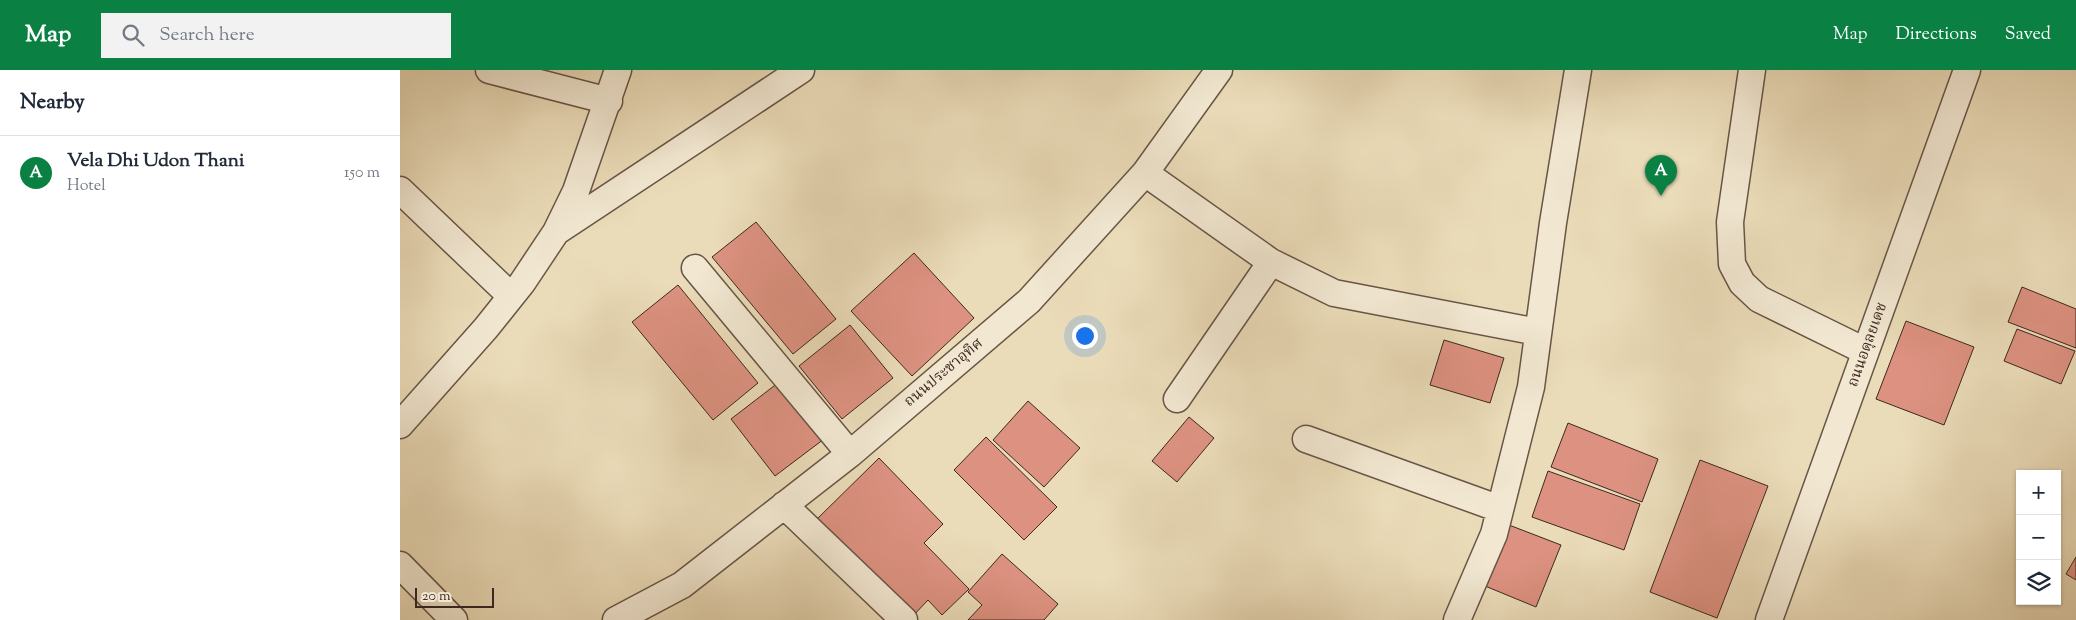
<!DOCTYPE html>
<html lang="en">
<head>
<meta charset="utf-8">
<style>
  body { margin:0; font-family:"Sorts Mill Goudy","Noto Serif Thai",serif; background:#f2f2f3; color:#1f2937 }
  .controls { position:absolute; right:15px; bottom:15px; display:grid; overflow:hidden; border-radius:0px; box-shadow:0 1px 4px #0004 }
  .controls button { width:45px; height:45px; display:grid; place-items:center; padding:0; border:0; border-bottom:1px solid #e0e1e3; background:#fff; color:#1f2937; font:25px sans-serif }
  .scale { position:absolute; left:15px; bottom:12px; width:79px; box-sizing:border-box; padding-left:5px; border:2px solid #3d2820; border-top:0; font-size:14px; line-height:18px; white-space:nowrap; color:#3d2820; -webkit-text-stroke:4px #f2e8d2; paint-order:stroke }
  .you { position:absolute; left:684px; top:265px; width:18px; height:18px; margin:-12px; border:4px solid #fff; border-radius:50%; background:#1a73e8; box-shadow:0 0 0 8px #1a73e833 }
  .badge { display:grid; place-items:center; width:32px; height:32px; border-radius:50%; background:#0b8043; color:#fff; font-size:16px; font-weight:700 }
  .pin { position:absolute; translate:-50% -41px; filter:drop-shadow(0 1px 2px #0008) }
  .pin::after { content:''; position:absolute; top:26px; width:18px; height:15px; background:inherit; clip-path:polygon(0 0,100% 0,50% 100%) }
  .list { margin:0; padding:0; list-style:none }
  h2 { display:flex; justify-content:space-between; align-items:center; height:65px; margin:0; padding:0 20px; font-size:21px }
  h2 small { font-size:16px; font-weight:400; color:#747a83 }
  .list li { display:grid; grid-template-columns:32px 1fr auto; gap:15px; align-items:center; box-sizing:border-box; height:75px; padding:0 20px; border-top:1px solid #e0e1e3 }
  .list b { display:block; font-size:19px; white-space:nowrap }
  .list p { margin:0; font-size:16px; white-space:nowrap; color:#747a83 }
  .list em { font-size:16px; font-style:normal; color:#747a83 }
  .icon { flex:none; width:28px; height:28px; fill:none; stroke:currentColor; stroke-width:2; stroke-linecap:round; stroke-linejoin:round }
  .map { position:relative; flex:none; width:1676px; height:550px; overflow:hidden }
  header { display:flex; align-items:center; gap:30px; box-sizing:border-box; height:70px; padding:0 25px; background:#0b8043; color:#fff }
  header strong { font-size:24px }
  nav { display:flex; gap:28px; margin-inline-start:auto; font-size:18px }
  .search { width:350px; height:45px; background:#f2f2f3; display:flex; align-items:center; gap:12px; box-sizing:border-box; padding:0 18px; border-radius:0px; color:#747a83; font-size:19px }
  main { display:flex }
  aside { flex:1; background:#fff }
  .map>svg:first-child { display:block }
  .building { fill:#dd9281; stroke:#3d2820 }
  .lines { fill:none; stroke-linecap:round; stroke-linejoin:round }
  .minor-casing { stroke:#685546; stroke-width:29 }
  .minor { stroke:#f2e8d2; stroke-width:26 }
  .labels { text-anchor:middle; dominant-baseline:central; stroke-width:4; stroke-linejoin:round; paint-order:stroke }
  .street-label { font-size:15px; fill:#3d2820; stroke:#f2e8d2 }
</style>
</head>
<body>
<header>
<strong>Map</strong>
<div class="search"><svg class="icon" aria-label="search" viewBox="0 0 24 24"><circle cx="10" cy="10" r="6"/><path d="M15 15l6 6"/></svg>Search here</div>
<nav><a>Map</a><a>Directions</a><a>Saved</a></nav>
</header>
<main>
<aside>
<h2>Nearby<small></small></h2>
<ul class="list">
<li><span class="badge">A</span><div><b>Vela Dhi Udon Thani</b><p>Hotel</p></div><em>150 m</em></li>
</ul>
</aside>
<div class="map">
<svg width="1676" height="550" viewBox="0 0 1676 550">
  <rect width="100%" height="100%" fill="#ebdcb9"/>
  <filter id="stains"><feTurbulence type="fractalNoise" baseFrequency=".004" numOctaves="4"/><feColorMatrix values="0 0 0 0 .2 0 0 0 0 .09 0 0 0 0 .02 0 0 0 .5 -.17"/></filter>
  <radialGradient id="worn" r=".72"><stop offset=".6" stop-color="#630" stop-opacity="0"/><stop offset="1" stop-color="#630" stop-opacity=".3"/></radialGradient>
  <path class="building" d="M356,152L436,249L393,284L312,187Z
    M514,183L574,248L512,306L451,241Z
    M278,215L358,313L313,350L232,252Z
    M1622,217L1676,239V278L1608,252Z
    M1506,251L1574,277L1544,355L1476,329Z
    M450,255L493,308L442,349L399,296Z
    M1617,259L1675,281L1661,314L1604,291Z
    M1044,270L1104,288L1090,333L1030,315Z
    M383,309L428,366L375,406L331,349Z
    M628,331L680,378L644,417L593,370Z
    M789,347L814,368L777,412L752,391Z
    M1168,353L1258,389L1242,432L1151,397Z
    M586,367L657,437L624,470L554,400Z
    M479,388L543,454L524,473L569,519L542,545L528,530L511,548L415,451Z
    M1300,390L1368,416L1317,548L1250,522Z
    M1148,401L1240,434L1224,480L1132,447Z
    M1109,455L1161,475L1136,537L1085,516Z
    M602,484L658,534L644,550H568L582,535L568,522Z
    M1676,487V510L1666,504Z"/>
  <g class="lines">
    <g class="minor-casing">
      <path id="minor" d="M89,0L209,31
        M1352,0L1330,152L1332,194L1342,213L1359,229L1465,281
        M745,103L871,192L934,223L1138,262
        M0,120L111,226
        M156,162L401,0
        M295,198L450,384
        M777,329L871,192
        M0,355L86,258L122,213L156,162L176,121L218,0
        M906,369L1100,439
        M384,435L504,550
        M0,495L54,550
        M216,550L282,515L450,384L629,231L745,103L819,0
        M1057,550L1094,464L1131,317L1153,153L1178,0
        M1369,550L1567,0"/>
    </g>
    <use href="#minor" class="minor"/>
  </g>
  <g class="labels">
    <g class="street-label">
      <text transform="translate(1468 275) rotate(-70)">ถนนอดุลยเดช</text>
      <text transform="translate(544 303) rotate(-40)">ถนนประชาอุทิศ</text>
    </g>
  </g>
  <rect width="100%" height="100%" filter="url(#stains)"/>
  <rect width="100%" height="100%" fill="url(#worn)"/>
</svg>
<div class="controls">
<button>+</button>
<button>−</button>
<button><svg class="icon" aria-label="layers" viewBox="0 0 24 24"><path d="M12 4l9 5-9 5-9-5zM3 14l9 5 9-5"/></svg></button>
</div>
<div class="scale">20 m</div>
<div class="you"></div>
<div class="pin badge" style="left:1261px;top:126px">A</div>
</div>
</main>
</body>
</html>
